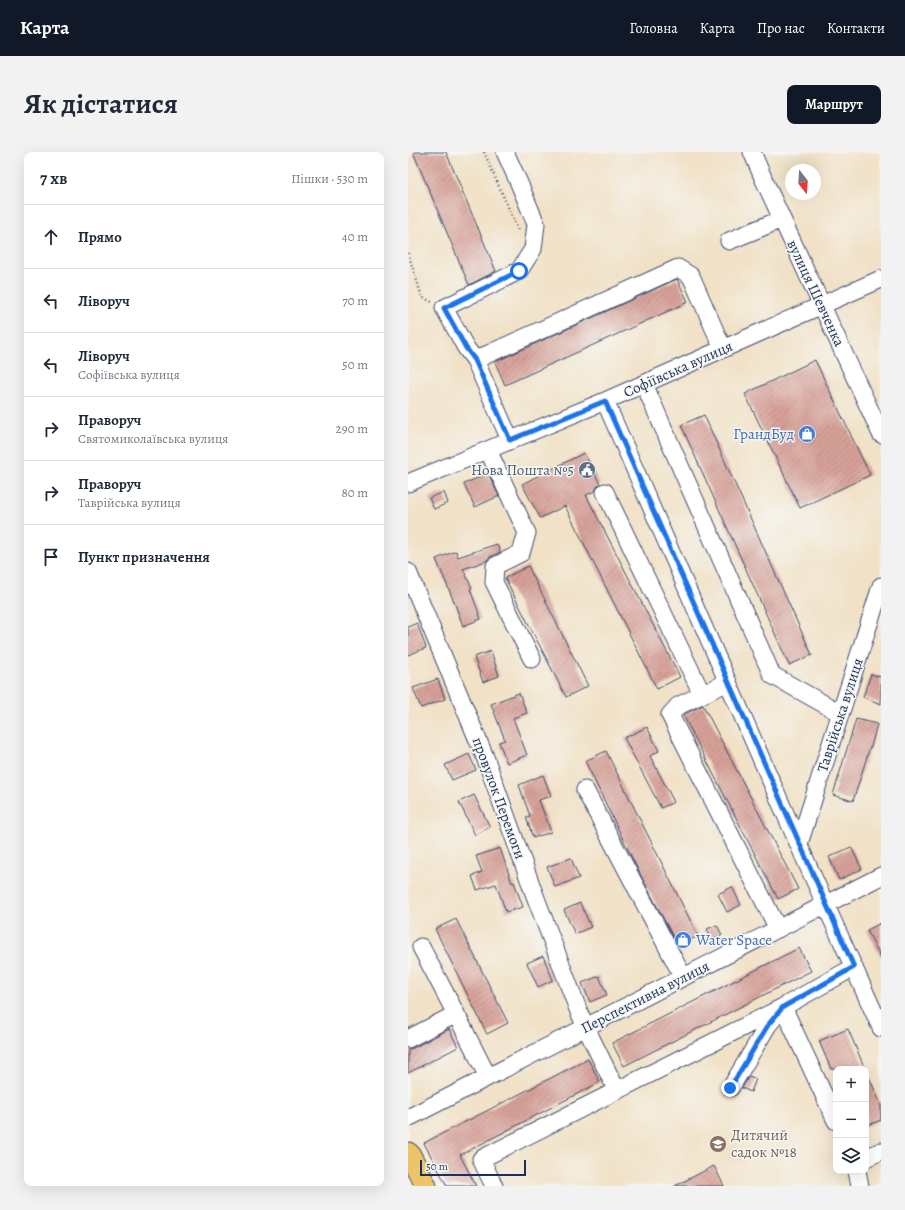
<!DOCTYPE html>
<html lang="uk">
<head>
<meta charset="utf-8">
<style>
  body { margin:0; font-family:Alegreya,serif; background:#f2f2f3; color:#1f2937 }
  .controls { position:absolute; right:12px; bottom:12px; display:grid; overflow:hidden; border-radius:8px; box-shadow:0 4px 16px #0002 }
  .controls button { width:36px; height:36px; display:grid; place-items:center; padding:0; border:0; border-bottom:1px solid #e0e1e3; background:#fff; color:#1f2937; font:20px sans-serif }
  .compass { position:absolute; left:377px; top:12px; width:36px; height:36px; border-radius:50%; background:#fff; box-shadow:0 4px 16px #0002; rotate:163deg }
  .scale { position:absolute; left:12px; bottom:10px; width:106px; box-sizing:border-box; padding-left:4px; border:2px solid #1b2f5e; border-top:0; font-size:11px; line-height:14px; white-space:nowrap; color:#1b2f5e; -webkit-text-stroke:3px #f6f6f2; paint-order:stroke }
  .stop { position:absolute; width:12px; height:12px; margin:-9px; border:3px solid #1a73e8; border-radius:50%; background:#fff }
  .stop.end { background:#1a73e8; border-color:#fff; box-shadow:0 1px 4px #0008 }
  .list { margin:0; padding:0; list-style:none }
  h2 { display:flex; justify-content:space-between; align-items:center; height:52px; margin:0; padding:0 16px; font-size:17px }
  h2 small { font-size:13px; font-weight:400; color:#747a83 }
  .list li { display:grid; grid-template-columns:26px 1fr auto; gap:12px; align-items:center; box-sizing:border-box; height:64px; padding:0 16px; border-top:1px solid #e0e1e3 }
  .list b { display:block; font-size:15px; white-space:nowrap }
  .list p { margin:0; font-size:13px; white-space:nowrap; color:#747a83 }
  .list em { font-size:13px; font-style:normal; color:#747a83 }
  .icon { flex:none; width:22px; height:22px; fill:none; stroke:currentColor; stroke-width:2; stroke-linecap:round; stroke-linejoin:round }
  .map { position:relative; flex:none; width:473px; height:1034px; overflow:hidden; border-radius:8px }
  header { display:flex; align-items:center; gap:24px; box-sizing:border-box; height:56px; padding:0 20px; background:#111827; color:#fff }
  header strong { font-size:19px }
  nav { display:flex; gap:22px; margin-inline-start:auto; font-size:14px }
  .intro { display:flex; align-items:center; justify-content:space-between; box-sizing:border-box; height:96px; padding:0 24px }
  h1 { margin:0; font-size:28px }
  .button { padding:10px 18px; border-radius:8px; background:#111827; color:#fff; font-size:14px; font-weight:700 }
  main { display:flex; gap:24px; padding:0 24px }
  aside { flex:1; background:#fff; border-radius:8px; box-shadow:0 4px 16px #0002 }
  .map>svg:first-child { display:block }
  .building { fill:url(#building-hatch) }
  .lines { fill:none; stroke-linecap:round; stroke-linejoin:round }
  .minor-casing { stroke:#3b4a6e; stroke-width:19 }
  .major-casing { stroke:#3b4a6e; stroke-width:23 }
  .path { stroke:#3b4a6e; stroke-width:2.5; stroke-dasharray:1 3; stroke-linecap:butt }
  .minor { stroke:#fff; stroke-width:17 }
  .major { stroke:#efc469; stroke-width:21 }
  .route { stroke:#1a73e8; stroke-width:5 }
  .labels { text-anchor:middle; dominant-baseline:central; stroke-width:3; stroke-linejoin:round; paint-order:stroke }
  .street-label { font-size:15px; fill:#1b2f5e; stroke:#f6f6f2 }
  .shop-label { font-size:15px; fill:#366cbe; stroke:#f6f6f2; text-anchor:end }
  .service-label { font-size:15px; fill:#4e5e75; stroke:#f6f6f2; text-anchor:end }
  .education-label { font-size:15px; fill:#785e54; stroke:#f6f6f2; text-anchor:start }
</style>
</head>
<body>
<header>
<strong>Карта</strong>
<nav><a>Головна</a><a>Карта</a><a>Про нас</a><a>Контакти</a></nav>
</header>
<div class="intro"><h1>Як дістатися</h1><a class="button">Маршрут</a></div>
<main>
<aside>
<h2>7 хв<small>Пішки · 530 m</small></h2>
<ul class="list">
<li><svg class="icon" aria-label="ahead" viewBox="0 0 24 24"><path d="M12 20V5M6 11l6-6 6 6"/></svg><div><b>Прямо</b></div><em>40 m</em></li>
<li><svg class="icon" aria-label="left" viewBox="0 0 24 24"><path d="M17 20v-9H6M10 6l-5 5 5 5"/></svg><div><b>Ліворуч</b></div><em>70 m</em></li>
<li><svg class="icon" aria-label="left" viewBox="0 0 24 24"><path d="M17 20v-9H6M10 6l-5 5 5 5"/></svg><div><b>Ліворуч</b><p>Софіївська вулиця</p></div><em>50 m</em></li>
<li><svg class="icon" aria-label="right" viewBox="0 0 24 24"><path d="M7 20v-9h11M14 6l5 5-5 5"/></svg><div><b>Праворуч</b><p>Святомиколаївська вулиця</p></div><em>290 m</em></li>
<li><svg class="icon" aria-label="right" viewBox="0 0 24 24"><path d="M7 20v-9h11M14 6l5 5-5 5"/></svg><div><b>Праворуч</b><p>Таврійська вулиця</p></div><em>80 m</em></li>
<li><svg class="icon" aria-label="arrive" viewBox="0 0 24 24"><path d="M6 21V4h12l-3 4 3 4H6"/></svg><div><b>Пункт призначення</b></div></li>
</ul>
</aside>
<div class="map">
<svg width="473" height="1034" viewBox="0 0 473 1034">
  <defs>
    <pattern id="building-hatch" width="6" height="6" patternUnits="userSpaceOnUse"><rect width="6" height="6" fill="#d7a198"/><path d="M-1 1l2-2M0 6l6-6M5 7l2-2" fill="none" stroke="#ae847f"/></pattern>
  </defs>
  <rect width="100%" height="100%" fill="#f6f6f2"/>
  <filter id="ink" filterUnits="userSpaceOnUse"><feTurbulence type="fractalNoise" baseFrequency=".025" numOctaves="2"/><feDisplacementMap in="SourceGraphic" scale="8" xChannelSelector="R" yChannelSelector="G"/><feConvolveMatrix kernelMatrix="1 2 1 2 8 2 1 2 1" color-interpolation-filters="sRGB"/></filter>
  <filter id="wash" filterUnits="userSpaceOnUse"><feTurbulence type="fractalNoise" baseFrequency=".012" numOctaves="4" result="noise"/><feDisplacementMap in="SourceGraphic" scale="16" xChannelSelector="R" yChannelSelector="G"/><feGaussianBlur stdDeviation="0.9" result="paint"/><feColorMatrix in="noise" values="0 0 0 0 0 0 0 0 0 0 0 0 0 0 0 0 0 1.4 0 .05"/><feComposite in="paint" operator="in"/></filter>
  <g filter="url(#wash)">
    <rect width="100%" height="100%" fill="#f1e1c6"/>
    <g id="blocks">
      <path class="building" d="M5,0H38L88,119L61,133Z
        M269,127L280,150L97,233L87,210Z
        M407,208L462,323L392,356L337,242Z
        M296,263L404,503L381,513L273,273Z
        M176,301L192,332L189,335L187,339L178,343L272,525L249,537L157,354L132,366L114,332Z
        M80,321L91,344L67,355L56,332Z
        M36,340L40,351L26,357L21,346Z
        M89,392L92,400L82,405L78,409L55,417L64,436L62,437L73,467L55,474L47,452L28,407L48,399L50,405Z
        M120,414L180,534L158,545L97,426Z
        M9,471L18,496L0,503V475Z
        M83,499L91,524L75,530L66,505Z
        M463,522L473,525V552L455,545Z
        M30,527L37,547L13,556L5,536Z
        M111,541L119,561L105,566L119,603L99,611L91,590L97,588L83,552Z
        M295,553L390,737L370,747L275,563Z
        M448,567L469,572L463,595H462L445,649L425,643Z
        M239,575L251,599L242,604L266,650L253,656L216,586Z
        M198,599L290,784L270,794L235,728L177,609Z
        M61,602L68,618L44,628L37,613Z
        M135,623L143,644L131,648L143,680L125,686L118,665L122,664L111,633Z
        M66,643L82,675L67,683L51,650Z
        M443,695L454,717L431,728L421,705Z
        M92,696L104,731L106,730L115,755L98,760L88,732L69,738L64,724L74,720L68,704Z
        M163,706L171,726L147,735L139,715Z
        M324,735L333,753L319,760L310,742Z
        M172,751L183,775L167,782L156,758Z
        M48,767L100,871L79,882L27,777Z
        M473,771V806L459,778Z
        M309,773L314,783L304,787L299,777Z
        M391,796L403,819L216,914L204,891Z
        M135,804L145,828L130,835L119,811Z
        M191,824L199,843L182,850L174,831Z
        M41,877L50,895L0,921V897L5,896Z
        M440,877L457,917H423L411,889Z
        M180,907L192,930L52,1003L68,1034H39L16,991Z
        M458,918L473,953V968L458,974Z
        M341,924L348,927L343,940L334,936Z
        M306,1014L316,1034H267Z"/>
    </g>
  </g>
  <g filter="url(#ink)">
    <use href="#blocks" fill-opacity="0" stroke="#3b4a6e" stroke-width="1"/>
    <g class="lines">
      <g class="minor-casing">
        <path id="minor" d="M97,0L111,31L128,72L125,97L111,119L36,156L58,196L67,208L102,288
          M344,0L356,28L473,282
          M321,89L374,67
          M67,208L270,116L283,124L315,197
          M236,232L364,523L432,561
          M197,249L401,716L473,876
          M80,298L119,381L113,401L87,414L86,430L124,507
          M0,331L197,249L473,127
          M197,340L294,542
          M0,420L77,605L126,741L171,860L184,888L209,939
          M320,530L270,554L262,563L370,777
          M177,638L275,825
          M391,692L473,434
          M13,795L48,862
          M0,887L48,862L80,925
          M323,935L360,873L375,855L446,815
          M0,966L473,724
          M458,1006L473,999
          M449,1019L452,1034
          M86,1034L73,1007L375,855L428,969"/>
      </g>
      <g class="major-casing">
        <path id="major" d="M0,1001L2,1003L18,1034"/>
      </g>
      <path class="path" d="M76,0L111,80
        M0,101L14,145L24,150"/>
      <use href="#minor" class="minor"/>
      <use href="#major" class="major"/>
    </g>
  </g>
  <g class="lines" filter="url(#ink)">
    <path class="route" d="M111,119L36,156L58,196L67,208L102,288L197,249L446,815L375,855L360,873L322,936"/>
  </g>
  <defs>
    <g id="shop-disc" transform="scale(0.9)"><circle r="9.5" fill="#3f7fe0" stroke="#f6f6f2"/><path d="M-5-2.5h2.3a2.7 3.5 0 0 1 5.4 0H5L5.5 6h-11ZM-1.5-2.5h3a1.5 2.3 0 0 0-3 0Z" fill="#fff"/></g>
    <g id="civic-disc" transform="scale(0.9)"><circle r="9.5" fill="#5c6f8a" stroke="#f6f6f2"/><path d="M-.6-6.5H3V-4.5H.6V-3L4-1V1h2V6H-6V1h2V-1L-.6-3ZM-1.2 2.5V6h2.4V2.5Z" fill="#fff"/></g>
    <g id="school-disc" transform="scale(0.9)"><circle r="9.5" fill="#8d6e63" stroke="#f6f6f2"/><path d="M0-5L7-2L0 1L-7-2ZM-4 1L0 2.5L4 1V4Q0 6-4 4Z" fill="#fff"/></g>
  </defs>
  <g fill-rule="evenodd">
    <use href="#shop-disc" x="399" y="282"/>
    <use href="#civic-disc" x="179" y="318"/>
    <use href="#shop-disc" x="275" y="788"/>
    <use href="#school-disc" x="310" y="992"/>
  </g>
  <g class="labels">
    <g class="street-label">
      <text transform="translate(408 141) rotate(65)">вулиця Шевченка</text>
      <text transform="translate(270 217) rotate(-24)">Софіївська вулиця</text>
      <text transform="translate(432 563) rotate(-72)">Таврійська вулиця</text>
      <text transform="translate(91 646) rotate(70)">провулок Перемоги</text>
      <text transform="translate(237 845) rotate(-27)">Перспективна вулиця</text>
    </g>
    <g class="shop-label">
      <text x="386" y="282">ГрандБуд</text>
      <text x="288" y="788" text-anchor="start">Water Space</text>
    </g>
    <g class="service-label">
      <text x="166" y="318">Нова Пошта №5</text>
    </g>
    <g class="education-label">
      <text x="323" y="983">Дитячий<tspan x="323" dy="17">садок №18</tspan></text>
    </g>
  </g>
</svg>
<div class="controls">
<button>+</button>
<button>−</button>
<button><svg class="icon" aria-label="layers" viewBox="0 0 24 24"><path d="M12 4l9 5-9 5-9-5zM3 14l9 5 9-5"/></svg></button>
</div>
<svg class="compass" viewBox="-18 -18 36 36"><path d="M0-13l5 13h-10z" fill="#e53935"/><path d="M0 13l5-13h-10z" fill="#747a83"/></svg>
<div class="scale">50 m</div>
<div class="stop" style="left:111px;top:119px"></div>
<div class="stop end" style="left:322px;top:936px"></div>
</div>
</main>
</body>
</html>
